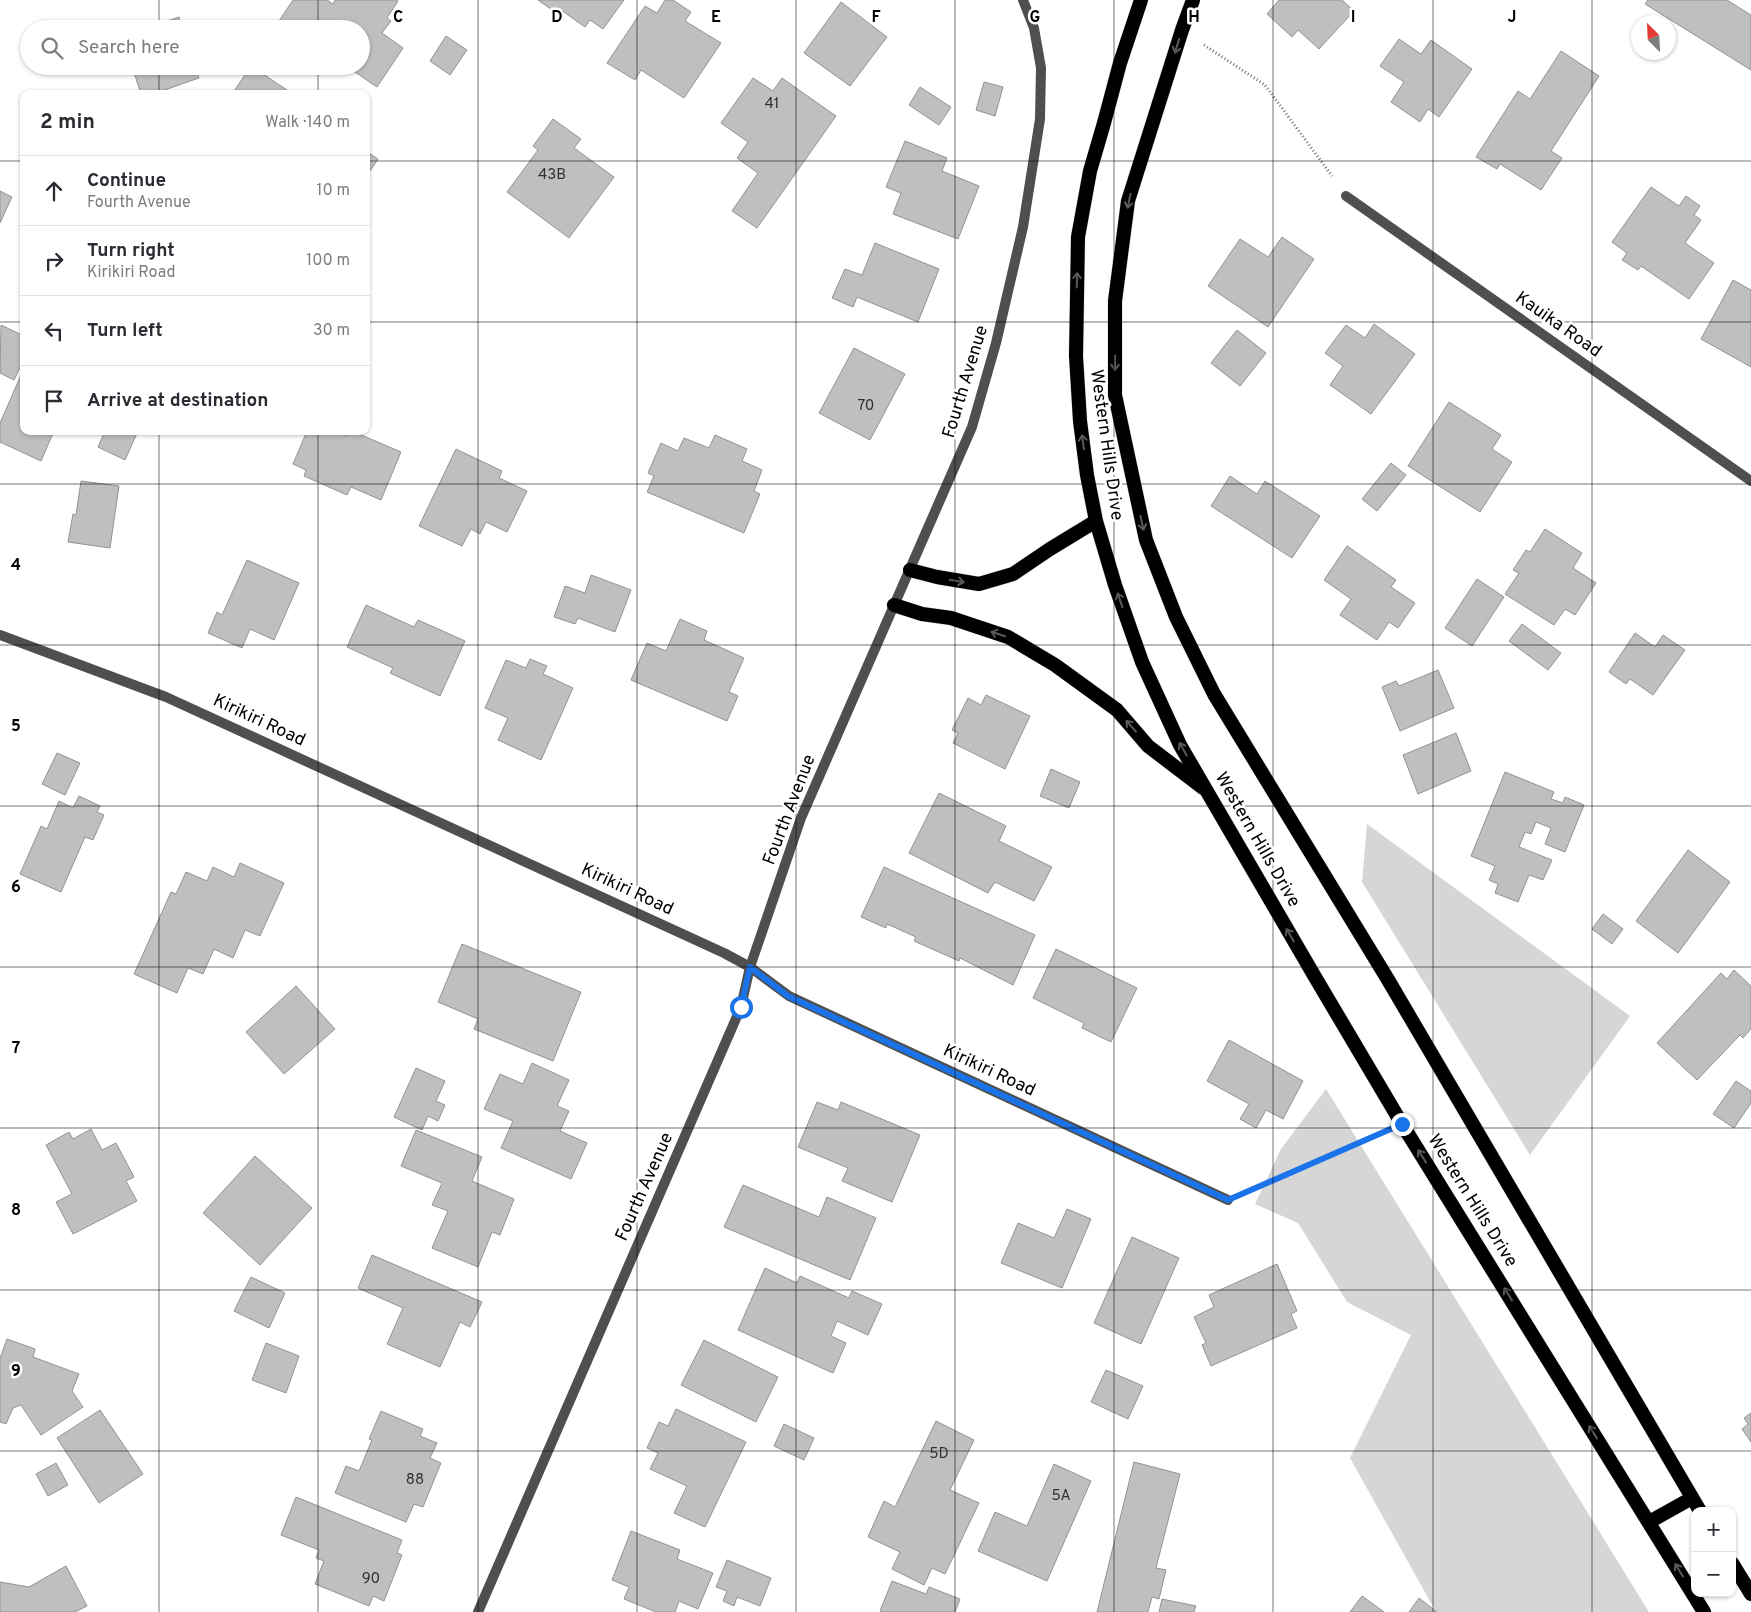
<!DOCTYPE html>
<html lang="en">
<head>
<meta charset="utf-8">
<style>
  body { margin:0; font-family:Overpass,sans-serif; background:#f2f2f3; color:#2b2b33 }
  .controls { position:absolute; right:15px; bottom:15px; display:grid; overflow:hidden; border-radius:10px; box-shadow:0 1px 4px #0004 }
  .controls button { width:45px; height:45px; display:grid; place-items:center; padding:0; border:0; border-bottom:1px solid #e1e1e2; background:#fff; color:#2b2b33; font:25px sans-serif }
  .compass { position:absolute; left:1631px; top:15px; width:45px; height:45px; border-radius:50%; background:#fff; box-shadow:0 1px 4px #0004; rotate:336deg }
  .stop { position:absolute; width:15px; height:15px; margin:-11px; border:4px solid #1a73e8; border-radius:50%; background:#fff }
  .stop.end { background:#1a73e8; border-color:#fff; box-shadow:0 1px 5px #0008 }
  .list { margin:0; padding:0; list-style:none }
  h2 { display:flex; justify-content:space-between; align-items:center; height:65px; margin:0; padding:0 20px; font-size:21px }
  h2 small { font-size:16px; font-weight:400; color:#7c7c81 }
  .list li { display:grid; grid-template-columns:32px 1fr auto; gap:15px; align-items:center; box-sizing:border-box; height:70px; padding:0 20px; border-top:1px solid #e1e1e2 }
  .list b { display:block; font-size:19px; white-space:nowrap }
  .list p { margin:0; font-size:16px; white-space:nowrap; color:#7c7c81 }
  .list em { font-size:16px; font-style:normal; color:#7c7c81 }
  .icon { flex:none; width:28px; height:28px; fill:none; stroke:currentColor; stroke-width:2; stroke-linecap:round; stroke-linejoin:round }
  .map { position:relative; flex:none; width:1751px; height:1612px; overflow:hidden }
  .search { position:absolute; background:#fff; box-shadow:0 1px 4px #0004; left:20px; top:20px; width:350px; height:55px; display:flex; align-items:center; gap:12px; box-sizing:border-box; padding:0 18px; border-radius:28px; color:#7c7c81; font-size:19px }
  .panel { position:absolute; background:#fff; box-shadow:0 1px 4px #0004; left:20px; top:90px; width:350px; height:345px; border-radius:10px }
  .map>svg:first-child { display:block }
  .green { fill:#d6d6d6 }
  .building { fill:#bfbfbf; stroke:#939393 }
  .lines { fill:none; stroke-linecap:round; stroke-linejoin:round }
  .trunk-casing { stroke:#dbdbdb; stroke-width:15 }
  .path { stroke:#717171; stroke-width:3; stroke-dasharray:1 2.5; stroke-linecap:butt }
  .minor { stroke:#4f4f4f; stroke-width:10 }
  .trunk { stroke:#000; stroke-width:14 }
  .oneway { stroke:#595959 }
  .route { stroke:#1a73e8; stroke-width:6 }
  .grid { fill:none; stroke:#000; stroke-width:1; stroke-opacity:0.55 }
  .labels { text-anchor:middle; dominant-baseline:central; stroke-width:5; stroke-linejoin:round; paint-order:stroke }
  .number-label { font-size:15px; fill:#303030 }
  .street-label { font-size:18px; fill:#000; stroke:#fff }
  .grid-label { font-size:16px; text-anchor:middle; font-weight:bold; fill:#000; stroke:#fff; stroke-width:5; stroke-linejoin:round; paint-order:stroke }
</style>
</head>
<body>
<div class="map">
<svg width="1751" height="1612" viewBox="0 0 1751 1612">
  <rect width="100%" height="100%" fill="#fff"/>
  <path class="green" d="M1367,824L1630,1016L1530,1155L1362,882Z
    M1326,1089L1649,1612H1436L1350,1458L1411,1335L1347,1302L1298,1223L1255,1204L1281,1149Z"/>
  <path class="building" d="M293,0H327L333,4L335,0H396L398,1L387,18L391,21L382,33L403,48L377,87L346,66H361V29H291L279,21Z
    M538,0H624L603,29L590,20L585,27L561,10L558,14Z
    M665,0H673L691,12L685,21L721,43L684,98L641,70L635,80L607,63L645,6L657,13Z
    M1279,0H1342L1354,11L1319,49L1298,30L1292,37L1267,14Z
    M1648,0H1727L1751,15V70L1645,4Z
    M841,2L887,37L850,86L804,53Z
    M179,17L182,29H144Z
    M446,36L467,50L450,75L430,61Z
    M1399,39L1421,54L1431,40L1472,69L1439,117L1428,109L1420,122L1391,102L1404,82L1380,66Z
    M1561,51L1599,76L1551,151L1562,158L1541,190L1500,164L1497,169L1476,157L1518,91L1530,99Z
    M132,66H195L199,78L153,94H141Z
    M251,66L293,94H232Z
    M753,78L773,91L782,78L836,116L757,228L732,211L758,173L737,158L748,142L721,123Z
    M984,82L1003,87L995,116L976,110Z
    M920,87L951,107L939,125L909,105Z
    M553,119L581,139L574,148L614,177L569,238L507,192L538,150L533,146Z
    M905,141L947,158L942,171L979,186L958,239L893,214L901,193L886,187Z
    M366,151L378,159L366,177Z
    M1651,187L1679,206L1686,196L1700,206L1694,215L1701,220L1685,243L1714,263L1689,299L1641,266L1638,270L1622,260L1627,253L1612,242Z
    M0,191L12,197L0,223Z
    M1282,237L1314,259L1268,327L1208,286L1240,239L1268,257Z
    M875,243L939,269L918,322L857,297L853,307L832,298L845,269L862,275Z
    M1733,280L1751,290V367L1701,339Z
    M1374,324L1415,354L1371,414L1330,385L1343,366L1325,353L1346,325L1365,338Z
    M1,325L24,336V359L14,380L0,373Z
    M1237,330L1266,353L1240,386L1211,363Z
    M854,348L905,374L870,440L819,413Z
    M21,375L24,376V431H54L41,461L0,442V423Z
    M1449,402L1501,435L1492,449L1512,462L1480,512L1408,466Z
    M105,431H138L125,460L98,447Z
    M307,431H335L346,436L348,431H352L401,452L381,500L351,487L347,495L304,476L306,470L293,464Z
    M715,435L747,449L742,461L762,470L754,491L760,494L744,533L647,492L654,476L648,473L661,443L678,451L684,438L709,448Z
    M456,449L502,471L499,478L527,491L507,532L486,522L480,534L471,529L462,546L419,526Z
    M1391,463L1406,475L1377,511L1362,499Z
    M1230,476L1257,494L1265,481L1320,516L1292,558L1211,506Z
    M81,481L119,486L110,548L68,542L73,514L76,515Z
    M1545,529L1582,553L1573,568L1596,583L1575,615L1565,609L1554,625L1505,594L1519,573L1513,570L1526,550L1530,552Z
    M1347,546L1396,580L1391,587L1415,603L1398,628L1389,622L1377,640L1340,615L1351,599L1324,580Z
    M247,560L299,583L274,640L250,629L242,648L208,633L217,612L222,615Z
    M591,575L631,590L615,632L578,618L575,624L554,617L565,586L585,593Z
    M1477,579L1504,597L1472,646L1445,628Z
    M366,605L414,627L418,620L465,641L440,696L390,673L393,668L347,647Z
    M680,619L707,631L704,640L744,658L729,692L738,696L727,721L631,680L647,643L666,651Z
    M1522,624L1561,653L1548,670L1509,641Z
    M1635,633L1655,647L1663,635L1685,650L1653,695L1630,679L1626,684L1609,672Z
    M530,659L547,666L543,674L573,688L541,760L498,740L508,718L485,708L506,660L526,668Z
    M1438,670L1454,708L1400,731L1382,687L1396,681L1399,686Z
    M986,695L1030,716L1005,769L953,743L958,733L952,730L968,698L981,705Z
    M1456,733L1471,771L1418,794L1403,755Z
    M57,753L80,763L65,795L42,784Z
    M1051,769L1080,782L1069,808L1040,796Z
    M1505,772L1554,792L1551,799L1563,803L1565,797L1584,805L1565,852L1545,844L1551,828L1536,822L1531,834L1525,832L1519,847L1552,860L1543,880L1529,875L1518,902L1495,893L1498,884L1489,880L1495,866L1471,856Z
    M939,793L1006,826L999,841L1052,867L1034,901L995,882L988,893L909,853Z
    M79,796L100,806L97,812L104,815L93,840L85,837L61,892L20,874L41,826L47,829L59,801L73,808Z
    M1688,850L1730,882L1678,953L1636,921Z
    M240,863L284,883L260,936L245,930L233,958L214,949L203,974L188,968L177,993L134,974L171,892L176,894L186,872L207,881L213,867L234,877Z
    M884,867L1035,935L1013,985L960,958L959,961L914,941L916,937L887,924L886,928L861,917Z
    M1603,914L1623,929L1612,944L1592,929Z
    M462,944L581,992L553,1061L474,1029L478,1019L438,1002Z
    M1056,949L1137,988L1111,1042L1082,1028L1084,1023L1033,998Z
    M1734,970L1751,986V1029L1743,1038L1740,1035L1697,1080L1657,1043L1721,973L1727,979Z
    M296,986L335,1029L284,1074L246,1032Z
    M1229,1040L1303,1081L1283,1119L1266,1110L1256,1128L1240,1119L1249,1104L1207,1081Z
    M532,1063L569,1080L557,1106L569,1111L560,1131L587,1143L571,1179L501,1148L513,1121L484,1109L500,1074L523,1084Z
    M416,1068L445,1081L436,1101L445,1105L438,1121L428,1116L422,1130L394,1117Z
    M1736,1081L1751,1091V1103L1734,1128L1713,1114Z
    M817,1102L838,1110L841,1102L920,1135L892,1202L842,1181L848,1168L798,1147Z
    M91,1129L102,1150L116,1143L134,1177L126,1181L137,1201L73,1234L56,1202L72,1194L46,1145L69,1132L73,1139Z
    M416,1130L482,1157L472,1181L514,1199L500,1235L492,1232L478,1267L432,1248L448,1211L432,1205L442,1183L401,1166Z
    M255,1156L312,1208L260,1265L203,1213Z
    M743,1185L819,1217L827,1197L876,1218L850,1280L724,1227Z
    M1067,1209L1091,1219L1062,1288L1001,1263L1018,1223L1054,1238Z
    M1132,1237L1179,1258L1141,1344L1094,1323Z
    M372,1255L482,1302L470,1327L460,1322L440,1367L387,1344L403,1308L358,1288Z
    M1277,1264L1297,1311L1291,1314L1297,1328L1211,1366L1202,1345L1206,1343L1194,1317L1214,1307L1209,1295Z
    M765,1268L797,1283L800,1276L849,1298L852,1291L882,1304L868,1335L837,1321L831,1336L846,1343L833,1373L738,1330Z
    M251,1277L285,1293L269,1328L234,1311Z
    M7,1339L35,1349L33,1357L79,1374L72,1391L83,1407L41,1435L21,1405L13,1408L6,1424L0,1422V1358Z
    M704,1340L778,1377L756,1422L681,1385Z
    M266,1343L299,1356L286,1393L252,1380Z
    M1106,1370L1143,1386L1128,1419L1091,1402Z
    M676,1409L746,1442L705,1527L674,1513L687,1486L650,1469L658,1453L647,1448L659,1422L668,1426Z
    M100,1410L143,1474L99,1503L57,1438Z
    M381,1411L423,1429L420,1436L437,1443L430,1458L441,1463L423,1507L414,1504L406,1522L335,1493L346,1466L359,1471L372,1440L369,1439Z
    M1751,1413V1442L1742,1429L1748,1424L1744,1418Z
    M936,1421L974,1440L950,1490L979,1503L945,1574L932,1568L924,1585L892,1569L900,1552L868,1537L884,1501L895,1507Z
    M784,1424L814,1438L804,1460L774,1446Z
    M1134,1462L1180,1474L1156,1568L1166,1570L1159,1599L1152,1597L1148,1612H1097Z
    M56,1463L68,1485L48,1496L36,1474Z
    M1054,1464L1091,1481L1047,1581L978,1551L995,1512L1027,1526Z
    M296,1497L402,1540L397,1553L402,1555L384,1601L373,1596L369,1606L315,1584L324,1561L316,1558L319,1550L281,1535Z
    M631,1531L680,1550L677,1559L713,1573L698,1609L679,1601L675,1612H656L624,1599L629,1587L612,1580Z
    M727,1560L771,1578L760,1606L737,1597L734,1606L723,1601L727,1591L716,1587Z
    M66,1566L87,1606L75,1612H0V1582L29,1587Z
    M892,1581L926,1594L929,1587L960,1599L955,1612H883L880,1611Z
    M1362,1596L1384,1612H1350Z
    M1419,1598L1437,1612H1409Z
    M1162,1599L1196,1606L1194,1612H1159Z"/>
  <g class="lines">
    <g class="trunk-casing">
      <path id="trunk" d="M1141,0L1120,63L1104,123L1090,171L1078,237L1076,356L1080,421L1087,475L1096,521L1115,585L1142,662L1180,745L1315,977L1402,1124L1704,1612
        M1193,0L1182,30L1128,201L1115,301V395L1146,540L1176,617L1214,694L1387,978L1700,1511
        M910,570L937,577L979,584L1013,574L1050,549L1096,521
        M894,605L922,614L951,618L1008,637L1055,665L1117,710L1148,746L1203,788
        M1649,1522L1692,1498
        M1732,1563L1751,1594"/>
    </g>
    <path class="path" d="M1204,45L1265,85L1332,176
      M1250,1191L1379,1134"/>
    <path class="minor" d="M1346,196L1751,481
      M0,635L166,697L724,953L750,967L789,996L1228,1200
      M478,1612L741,1007L750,967L801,818L972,427L996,343L1023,227L1040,119L1041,68L1034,28L1023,0"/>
    <use href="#trunk" class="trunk"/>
  </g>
  <defs><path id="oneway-shaft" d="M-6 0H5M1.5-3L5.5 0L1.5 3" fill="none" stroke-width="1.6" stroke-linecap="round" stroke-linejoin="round" transform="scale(1.25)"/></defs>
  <g class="oneway">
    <use href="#oneway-shaft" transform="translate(1177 46) rotate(107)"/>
    <use href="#oneway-shaft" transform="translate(1129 201) rotate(102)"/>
    <use href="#oneway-shaft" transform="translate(1077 280) rotate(-88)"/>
    <use href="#oneway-shaft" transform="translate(1115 363) rotate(90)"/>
    <use href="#oneway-shaft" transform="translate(1083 442) rotate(-97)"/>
    <use href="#oneway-shaft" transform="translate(1142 523) rotate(78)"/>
    <use href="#oneway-shaft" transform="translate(957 581) rotate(9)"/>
    <use href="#oneway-shaft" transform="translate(1120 600) rotate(-109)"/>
    <use href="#oneway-shaft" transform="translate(998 634) rotate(-162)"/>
    <use href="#oneway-shaft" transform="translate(1131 726) rotate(-131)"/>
    <use href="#oneway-shaft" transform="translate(1183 749) rotate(-119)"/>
    <use href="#oneway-shaft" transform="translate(1290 935) rotate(-120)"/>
    <use href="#oneway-shaft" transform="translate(1422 1156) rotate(-122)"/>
    <use href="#oneway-shaft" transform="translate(1508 1294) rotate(-122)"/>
    <use href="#oneway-shaft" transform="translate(1593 1432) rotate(-122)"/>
    <use href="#oneway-shaft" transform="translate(1679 1570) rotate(-121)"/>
  </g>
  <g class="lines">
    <path class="route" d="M741,1007L750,967L788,996L1228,1200L1402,1124"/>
  </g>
  <path class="grid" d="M159,0V29M318,0V29M478,0V1612M637,0V1612M796,0V1612M955,0V1612M1114,0V1612M1273,0V1612M1433,0V1612M1592,0V1612M159,66V94M318,66V94M0,161H24M366,161H1751M0,322H24M366,322H1751M159,431V1612M318,431V1612M0,484H1751M0,645H1751M0,806H1751M0,967H1751M0,1128H1751M0,1290H1751M0,1451H1751"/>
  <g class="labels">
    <g class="number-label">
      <text x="772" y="104">41</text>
      <text x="552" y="175">43B</text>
      <text x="866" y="406">70</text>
      <text x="939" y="1454">5D</text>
      <text x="415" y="1480">88</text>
      <text x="1061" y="1496">5A</text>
      <text x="371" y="1579">90</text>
    </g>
    <g class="street-label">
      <text transform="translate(1558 325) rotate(35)">Kauika Road</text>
      <text transform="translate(966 382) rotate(-73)">Fourth Avenue</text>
      <text transform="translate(1106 445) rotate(82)">Western Hills Drive</text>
      <text transform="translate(259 721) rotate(25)">Kirikiri Road</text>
      <text transform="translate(790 810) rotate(-69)">Fourth Avenue</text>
      <text transform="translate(1257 840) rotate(60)">Western Hills Drive</text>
      <text transform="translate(627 890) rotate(25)">Kirikiri Road</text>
      <text transform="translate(989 1071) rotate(25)">Kirikiri Road</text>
      <text transform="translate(645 1187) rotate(-66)">Fourth Avenue</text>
      <text transform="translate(1472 1201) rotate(58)">Western Hills Drive</text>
    </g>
  </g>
  <g class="grid-label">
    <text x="398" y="22">C</text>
    <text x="557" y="22">D</text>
    <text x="716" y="22">E</text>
    <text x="876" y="22">F</text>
    <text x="1035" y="22">G</text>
    <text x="1194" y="22">H</text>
    <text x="1353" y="22">I</text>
    <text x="1512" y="22">J</text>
    <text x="16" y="570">4</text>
    <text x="16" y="731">5</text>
    <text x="16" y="892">6</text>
    <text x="16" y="1053">7</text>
    <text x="16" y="1215">8</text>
    <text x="16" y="1376">9</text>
  </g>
</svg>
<div class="controls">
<button>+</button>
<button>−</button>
</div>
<svg class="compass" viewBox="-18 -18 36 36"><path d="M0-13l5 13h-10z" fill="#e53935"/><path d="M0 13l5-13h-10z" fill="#7c7c81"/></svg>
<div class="stop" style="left:741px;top:1007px"></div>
<div class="stop end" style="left:1402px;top:1124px"></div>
<div class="search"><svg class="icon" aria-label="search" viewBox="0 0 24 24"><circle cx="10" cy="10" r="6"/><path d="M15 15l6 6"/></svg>Search here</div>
<section class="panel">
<h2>2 min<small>Walk · 140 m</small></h2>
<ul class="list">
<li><svg class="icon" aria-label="ahead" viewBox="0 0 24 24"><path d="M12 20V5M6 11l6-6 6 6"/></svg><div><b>Continue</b><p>Fourth Avenue</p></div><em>10 m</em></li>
<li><svg class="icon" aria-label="right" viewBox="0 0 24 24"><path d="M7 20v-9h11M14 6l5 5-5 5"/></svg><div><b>Turn right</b><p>Kirikiri Road</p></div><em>100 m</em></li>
<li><svg class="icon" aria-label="left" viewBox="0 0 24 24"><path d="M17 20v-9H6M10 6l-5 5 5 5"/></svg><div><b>Turn left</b></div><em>30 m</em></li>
<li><svg class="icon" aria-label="arrive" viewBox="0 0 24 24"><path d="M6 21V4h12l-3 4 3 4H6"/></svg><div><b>Arrive at destination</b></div></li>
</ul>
</section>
</div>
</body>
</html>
